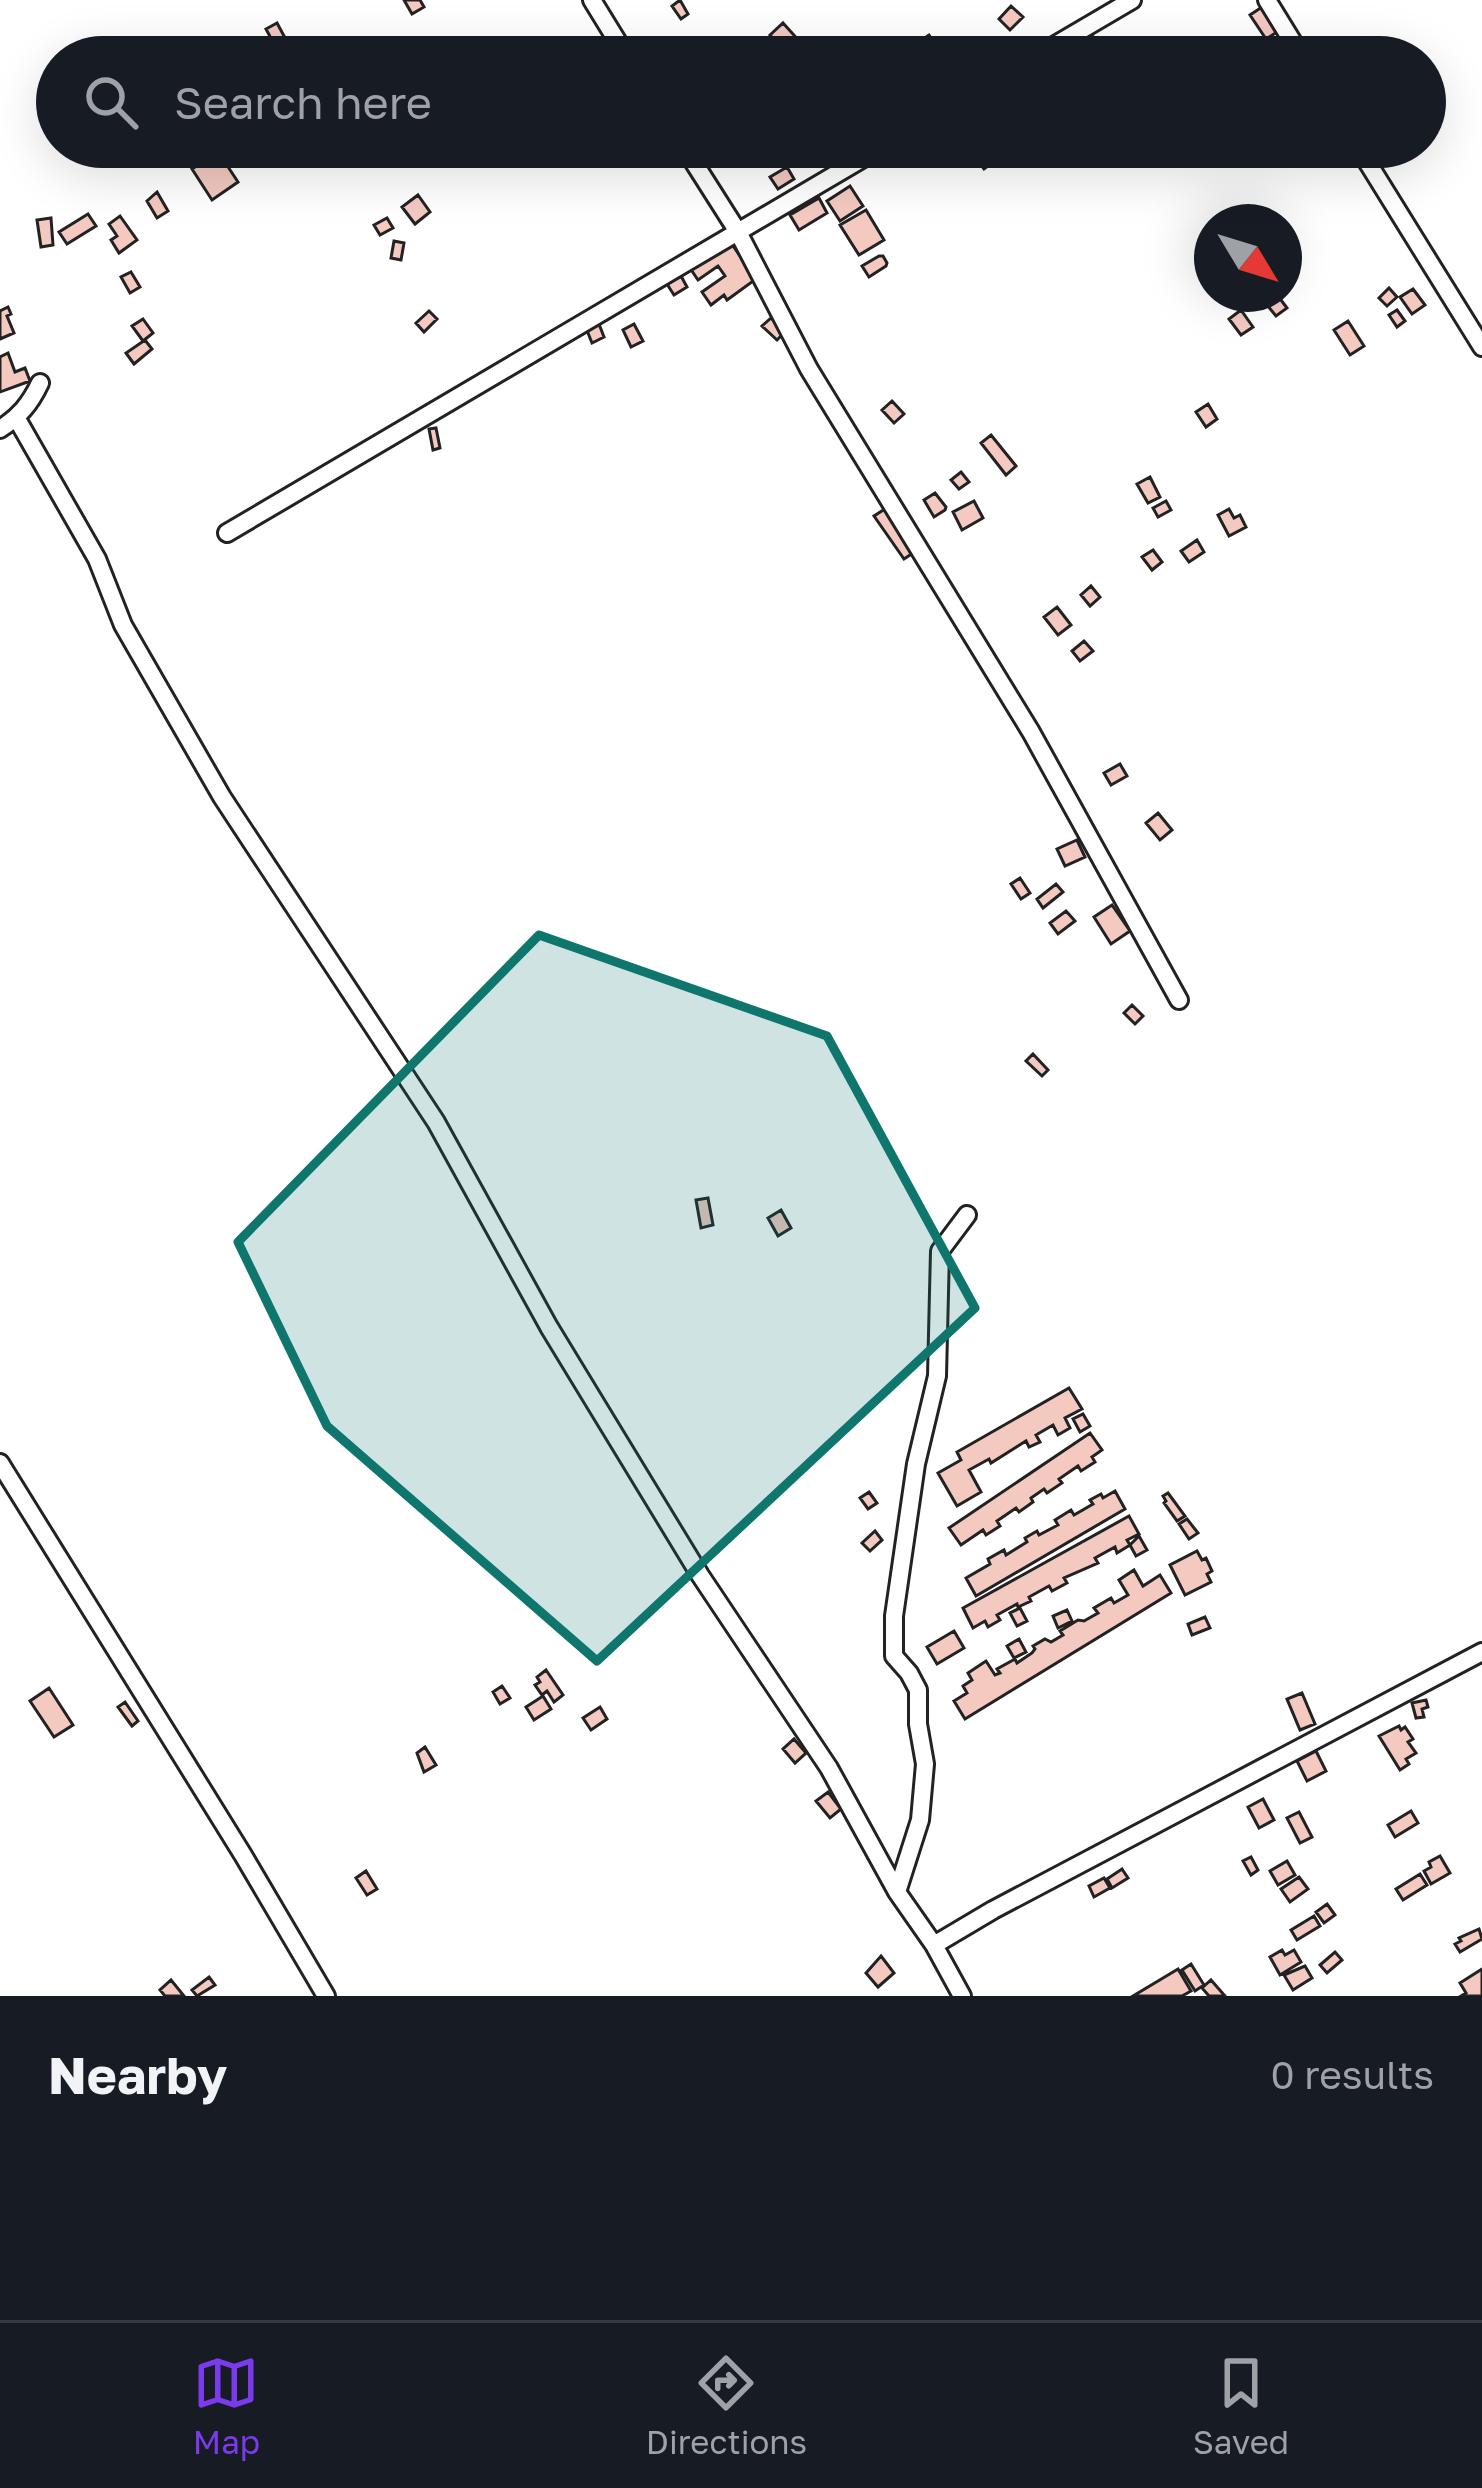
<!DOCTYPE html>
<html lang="en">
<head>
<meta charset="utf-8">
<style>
  body { margin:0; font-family:"Golos Text",sans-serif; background:#20242c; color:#f1f3f6 }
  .compass { position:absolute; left:1194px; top:204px; width:108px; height:108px; border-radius:50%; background:#171b24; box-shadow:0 12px 48px #0002; rotate:128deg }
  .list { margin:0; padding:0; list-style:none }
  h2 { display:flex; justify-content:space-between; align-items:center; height:156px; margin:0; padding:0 48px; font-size:51px }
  h2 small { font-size:39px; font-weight:400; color:#9ea1a6 }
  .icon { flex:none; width:66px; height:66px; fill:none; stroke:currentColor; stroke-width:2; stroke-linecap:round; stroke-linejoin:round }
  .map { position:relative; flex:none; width:1482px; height:1996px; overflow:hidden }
  .search { position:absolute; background:#171b24; box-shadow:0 12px 48px #0002; left:36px; right:36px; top:36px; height:132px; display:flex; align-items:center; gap:30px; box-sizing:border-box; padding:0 42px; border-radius:66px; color:#9ea1a6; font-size:45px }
  .sheet { height:324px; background:#171b24 }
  nav { display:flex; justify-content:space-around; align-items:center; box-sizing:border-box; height:168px; border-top:3px solid #363941; background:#171b24; font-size:33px; color:#9ea1a6 }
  nav a { display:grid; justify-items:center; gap:6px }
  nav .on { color:#7c3aed }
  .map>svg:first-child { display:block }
  .building { fill:#f3c9c0; stroke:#222; stroke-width:3 }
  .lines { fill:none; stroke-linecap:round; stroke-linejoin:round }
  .minor-casing { stroke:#222; stroke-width:22 }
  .minor { stroke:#fff; stroke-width:16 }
  .marked { fill:#0f766e; fill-opacity:0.2; stroke:#0f766e; stroke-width:9; stroke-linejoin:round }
</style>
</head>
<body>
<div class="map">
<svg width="1482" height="1996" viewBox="0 0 1482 1996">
  <rect width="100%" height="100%" fill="#fff"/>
  <path class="building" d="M404,0H420L424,7L412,14Z
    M680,0L688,14L681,19L672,6Z
    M1011,6L1023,17L1010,30L999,19Z
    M1262,7L1277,32L1266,39L1250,15Z
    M277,23L284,36L273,42L266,29Z
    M783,23L802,44L788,56L770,35Z
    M929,35L943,55L941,57H919L925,53L917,43Z
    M1092,35L1102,53L1095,57H1071L1067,50Z
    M316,42L324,57H295L294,54Z
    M183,147H215L238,182L212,200L192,169L195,167Z
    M989,147H993L1000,157L984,169L975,157Z
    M787,167L794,179L778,189L770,177Z
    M850,186L863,206L840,221L827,201Z
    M157,192L168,211L157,218L147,201Z
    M418,195L430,212L415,224L402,207Z
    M819,198L827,213L799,230L790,215Z
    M866,210L884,240L859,255L840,225Z
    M88,214L96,226L67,244L59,232Z
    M120,216L137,240L119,253L111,240L117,236L109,224Z
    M51,218L53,245L41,247L37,220Z
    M387,218L393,228L380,235L374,225Z
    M729,240L756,279L727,300L724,295L711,305L702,292L725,276L718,266L698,280L690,268Z
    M394,241L404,243L401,260L391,258Z
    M879,256H883L887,263L886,266L869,277L862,266Z
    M131,272L140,287L130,293L121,277Z
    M681,276L687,287L674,295L667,284Z
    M1389,288L1397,297L1387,306L1379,298Z
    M1413,289L1425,305L1412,314L1400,297Z
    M1278,296L1287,308L1276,316L1267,305Z
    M8,307L11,314L7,316L14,333L0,339V311Z
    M1241,310L1253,327L1241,335L1229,319Z
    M1397,310L1405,321L1397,327L1389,315Z
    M429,311L437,319L424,332L416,323Z
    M771,318L785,332L777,340L762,326Z
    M143,319L153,333L143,341L132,326Z
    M1348,321L1364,346L1350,355L1334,330Z
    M599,324L604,337L592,343L586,328Z
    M634,324L643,341L631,347L623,330Z
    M145,340L152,349L134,364L126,353Z
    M8,353L15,372L25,368L30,381L0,392V357Z
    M892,401L904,414L894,423L882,410Z
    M1208,404L1217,419L1206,427L1196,412Z
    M436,428L440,448L433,450L429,429Z
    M991,435L1016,466L1006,475L981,443Z
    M961,472L969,482L959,489L951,480Z
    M1150,477L1160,497L1148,503L1137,484Z
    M935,493L946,507L945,510L934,517L924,500Z
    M974,501L983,518L962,530L953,512Z
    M1166,501L1171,510L1158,517L1153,508Z
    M888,507L916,551L904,559L874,516Z
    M1229,509L1234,518L1240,515L1246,527L1229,536L1218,515Z
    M1197,540L1204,552L1189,562L1181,551Z
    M1153,550L1162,562L1152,570L1142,557Z
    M1091,586L1100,597L1090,606L1081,595Z
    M1057,607L1071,625L1058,635L1044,617Z
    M1084,641L1093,651L1080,661L1072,651Z
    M1120,764L1127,776L1111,785L1104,773Z
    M1158,813L1172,830L1160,840L1146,823Z
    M1077,840L1085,857L1065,866L1057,849Z
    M1020,878L1030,893L1021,899L1011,884Z
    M1056,884L1063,892L1043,908L1037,899Z
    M1112,905L1130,931L1111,944L1094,917Z
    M1066,911L1075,921L1058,934L1050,923Z
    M1132,1005L1143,1016L1135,1024L1124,1013Z
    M1033,1054L1048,1070L1042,1076L1026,1061Z
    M708,1198L713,1225L701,1228L696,1200Z
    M781,1210L791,1228L778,1236L768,1218Z
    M1069,1388L1082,1409L1065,1418L1070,1428L1058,1435L1053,1425L1036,1435L1040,1442L1029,1447L1026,1441L991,1463L989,1459L969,1470L981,1492L957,1506L938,1473L961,1460L957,1452Z
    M1083,1414L1090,1426L1080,1432L1073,1419Z
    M1090,1433L1102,1450L1092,1457L1095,1462L1081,1471L1078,1466L1059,1479L1062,1483L1047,1493L1044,1489L1031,1498L1033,1502L1019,1512L1016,1508L997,1521L1000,1526L986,1535L983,1530L961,1545L949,1528Z
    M1115,1491L1125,1509L976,1596L966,1578L990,1564L988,1559L1004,1550L1006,1555L1027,1542L1025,1538L1037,1531L1039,1535L1058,1525L1055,1520L1071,1510L1074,1515L1093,1504L1090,1500L1101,1494L1103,1498Z
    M869,1492L877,1503L868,1509L860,1498Z
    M1168,1493L1185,1516L1177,1521L1164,1503L1166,1501L1163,1496Z
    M1129,1516L1139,1534L1127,1540L1130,1545L1117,1553L1115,1547L1095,1558L1098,1563L1064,1578L1067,1583L1052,1591L1049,1586L1029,1597L1031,1601L1018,1607L1017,1604L997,1615L1000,1620L988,1627L985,1621L973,1628L963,1608Z
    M1187,1519L1198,1533L1189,1539L1179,1524Z
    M875,1531L882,1540L870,1551L862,1543Z
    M1139,1536L1147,1550L1136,1556L1130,1545Z
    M1197,1551L1202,1560L1206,1558L1212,1571L1207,1574L1211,1582L1185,1595L1170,1565Z
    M1134,1570L1143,1586L1160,1575L1171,1593L965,1719L954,1701L967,1693L963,1686L972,1680L968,1673L986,1661L995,1675L1000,1673L997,1669L1015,1659L1017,1663L1032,1653L1035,1649L1033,1646L1045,1639L1051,1642L1063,1635L1060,1631L1078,1620L1084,1621L1098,1613L1094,1608L1111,1598L1114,1603L1128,1595L1119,1580Z
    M1020,1608L1027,1621L1017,1626L1010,1613Z
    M1067,1610L1072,1621L1058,1628L1053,1616Z
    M1205,1617L1210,1628L1192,1635L1188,1624Z
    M954,1631L964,1648L937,1664L927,1647Z
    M1019,1639L1026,1652L1014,1658L1007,1646Z
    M546,1670L563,1695L554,1702L547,1691L542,1695L535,1685L540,1682L537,1677Z
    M502,1686L510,1698L500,1704L493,1692Z
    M49,1688L73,1725L54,1737L30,1701Z
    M1302,1693L1315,1724L1300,1730L1287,1699Z
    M543,1696L551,1709L534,1720L526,1707Z
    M1426,1700L1428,1707L1422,1709L1424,1717L1416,1718L1412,1703Z
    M125,1702L138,1721L132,1726L118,1707Z
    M600,1707L607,1719L591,1730L583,1718Z
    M1399,1726L1401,1730L1405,1727L1413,1739L1408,1742L1416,1753L1406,1759L1409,1764L1400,1770L1379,1736Z
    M794,1739L806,1753L795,1763L783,1749Z
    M425,1747L436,1765L424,1772L417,1753Z
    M1316,1751L1326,1771L1307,1781L1297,1761Z
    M828,1792L841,1809L830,1818L816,1801Z
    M1263,1799L1274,1820L1259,1828L1248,1807Z
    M1411,1811L1418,1823L1395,1837L1388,1825Z
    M1299,1812L1312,1837L1300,1843L1287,1818Z
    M1440,1856L1450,1873L1431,1884L1424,1871L1431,1867L1429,1862Z
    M1251,1857L1258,1870L1251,1875L1243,1861Z
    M1287,1861L1295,1875L1278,1885L1270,1871Z
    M1122,1869L1128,1878L1112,1888L1107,1879Z
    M366,1871L377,1889L367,1895L356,1878Z
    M1420,1874L1427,1885L1403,1900L1396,1889Z
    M1299,1877L1308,1889L1290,1902L1281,1889Z
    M1104,1878L1110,1888L1094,1897L1089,1886Z
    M1327,1904L1335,1915L1324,1923L1316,1912Z
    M1314,1916L1320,1926L1297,1940L1291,1930Z
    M1479,1929L1482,1939L1460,1952L1455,1944L1461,1941L1459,1938Z
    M1282,1950L1285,1955L1294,1950L1301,1962L1280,1975L1270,1957Z
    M1335,1952L1342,1960L1327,1973L1320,1965Z
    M881,1956L894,1973L878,1987L866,1973Z
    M1191,1964L1204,1985L1195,1991L1182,1970Z
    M1305,1966L1312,1978L1293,1990L1284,1975Z
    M1178,1969L1191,1991L1182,1996H1133Z
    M1482,1969V1996H1461L1466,1993L1460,1983Z
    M209,1977L215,1985L197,1996L192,1990Z
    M171,1980L184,1996H165L160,1990Z
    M1211,1980L1225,1996H1209L1202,1988Z"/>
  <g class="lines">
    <g class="minor-casing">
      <path id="minor" d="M592,0L627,57
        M1267,0L1302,57
        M1035,57L1132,0
        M684,147L738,232L809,369L1031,732L1179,1000
        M1358,147L1482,347
        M17,419L97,559L123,625L222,797L436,1122L549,1327L700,1575L829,1768L897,1892L934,1945L962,1996
        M0,429C19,417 30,404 40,383
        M227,533L882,147
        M0,1463L243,1855L326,1996
        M897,1892L920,1820L925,1764L918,1724V1690L909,1673L894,1656V1616L916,1464L937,1376L940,1251L967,1215
        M934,1945L993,1910L1482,1652"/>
    </g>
    <use href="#minor" class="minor"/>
  </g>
  <path class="marked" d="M539,935L827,1036L975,1308L597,1661L327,1426L238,1242Z"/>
</svg>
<svg class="compass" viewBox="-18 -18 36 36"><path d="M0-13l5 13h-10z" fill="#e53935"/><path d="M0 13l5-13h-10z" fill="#9ea1a6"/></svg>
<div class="search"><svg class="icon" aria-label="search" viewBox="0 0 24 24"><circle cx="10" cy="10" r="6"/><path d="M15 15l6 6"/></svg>Search here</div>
</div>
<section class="sheet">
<h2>Nearby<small>0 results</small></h2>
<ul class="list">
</ul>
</section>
<nav>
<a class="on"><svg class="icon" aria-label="map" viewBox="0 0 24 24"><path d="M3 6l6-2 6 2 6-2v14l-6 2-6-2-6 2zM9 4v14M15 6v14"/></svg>Map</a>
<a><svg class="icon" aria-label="directions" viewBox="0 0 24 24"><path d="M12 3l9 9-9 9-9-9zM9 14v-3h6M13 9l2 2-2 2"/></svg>Directions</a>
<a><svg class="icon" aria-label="saved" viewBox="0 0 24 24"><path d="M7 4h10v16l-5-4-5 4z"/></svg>Saved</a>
</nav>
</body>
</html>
